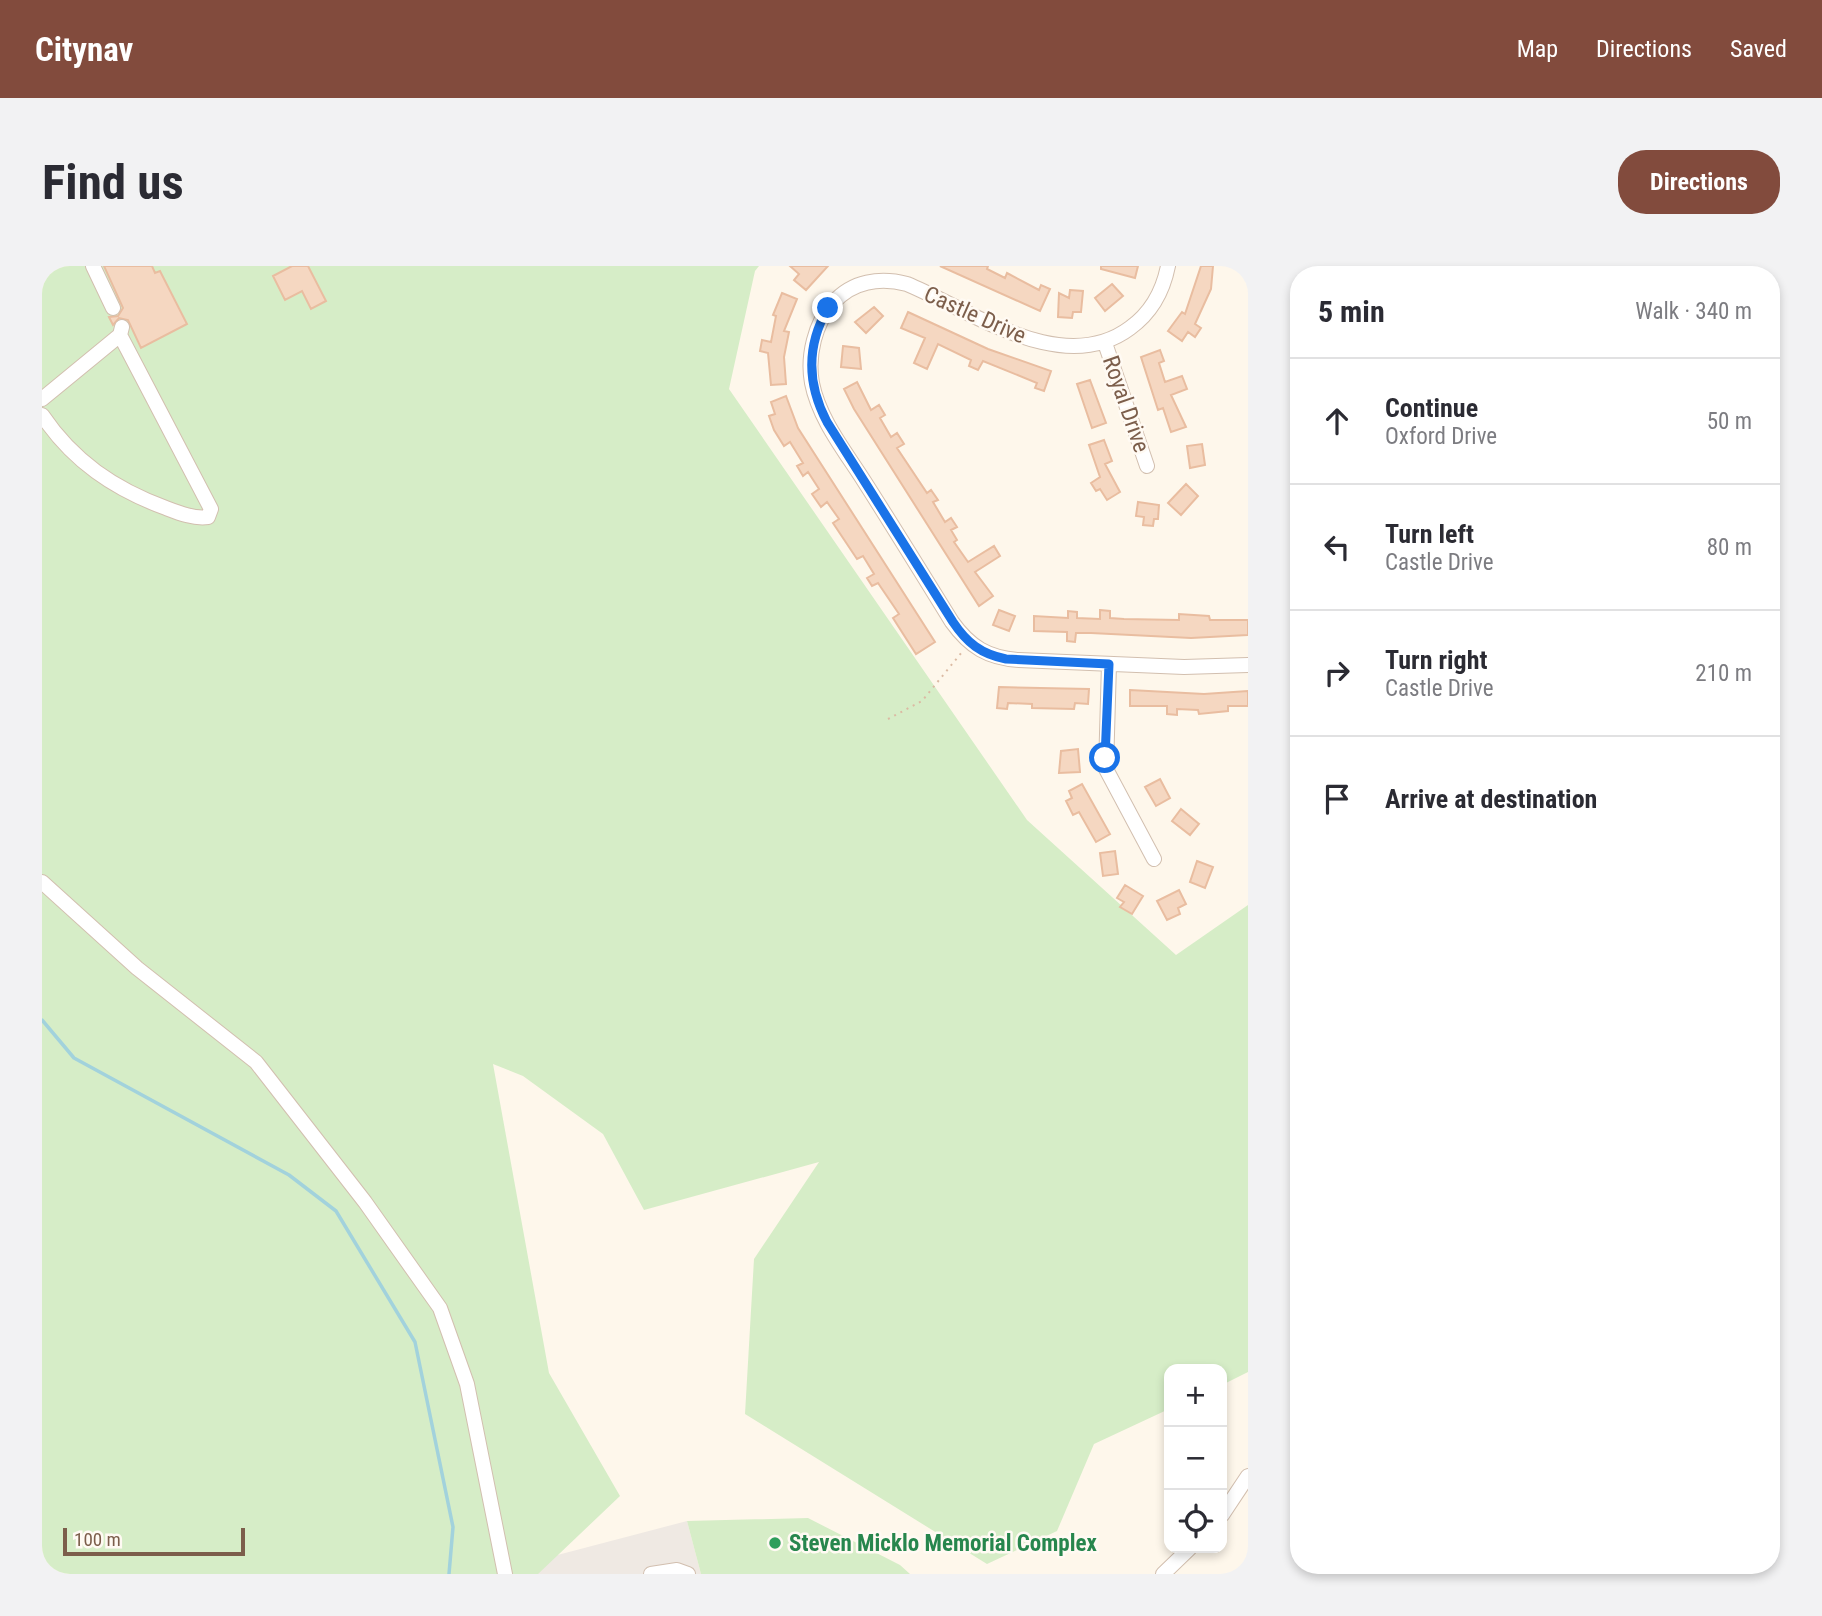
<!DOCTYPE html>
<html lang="en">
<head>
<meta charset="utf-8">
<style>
  body { margin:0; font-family:"Roboto Condensed",sans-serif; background:#f2f2f3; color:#2b2b33 }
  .controls { position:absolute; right:21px; bottom:21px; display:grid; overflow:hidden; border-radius:14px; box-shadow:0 4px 10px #0003 }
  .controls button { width:63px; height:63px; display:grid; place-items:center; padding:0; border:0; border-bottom:2px solid #e1e1e2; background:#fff; color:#2b2b33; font:35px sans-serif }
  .scale { position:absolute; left:21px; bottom:18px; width:182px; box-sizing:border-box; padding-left:7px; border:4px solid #7c5e4b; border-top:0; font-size:19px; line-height:24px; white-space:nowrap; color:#7c5e4b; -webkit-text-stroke:5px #fffaf3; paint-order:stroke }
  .stop { position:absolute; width:21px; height:21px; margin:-16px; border:5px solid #1a73e8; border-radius:50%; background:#fff }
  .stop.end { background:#1a73e8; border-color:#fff; box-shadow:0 2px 7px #0008 }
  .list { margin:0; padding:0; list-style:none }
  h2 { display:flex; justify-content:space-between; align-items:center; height:91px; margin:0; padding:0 28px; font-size:30px }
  h2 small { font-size:23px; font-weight:400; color:#7c7c81 }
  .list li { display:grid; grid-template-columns:46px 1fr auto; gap:21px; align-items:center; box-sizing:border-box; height:126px; padding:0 28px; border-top:2px solid #e1e1e2 }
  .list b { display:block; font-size:26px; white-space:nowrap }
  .list p { margin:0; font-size:23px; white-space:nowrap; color:#7c7c81 }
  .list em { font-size:23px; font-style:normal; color:#7c7c81 }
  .icon { flex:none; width:38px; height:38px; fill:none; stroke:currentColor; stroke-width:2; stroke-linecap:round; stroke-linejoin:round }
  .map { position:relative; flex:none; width:1206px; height:1308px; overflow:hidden; border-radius:28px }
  header { display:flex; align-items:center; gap:42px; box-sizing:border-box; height:98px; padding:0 35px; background:#824b3d; color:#fff }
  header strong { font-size:33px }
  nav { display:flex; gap:38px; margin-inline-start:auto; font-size:24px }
  .intro { display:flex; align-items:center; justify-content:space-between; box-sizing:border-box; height:168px; padding:0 42px }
  h1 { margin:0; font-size:49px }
  .button { padding:18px 32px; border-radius:28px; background:#824b3d; color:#fff; font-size:24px; font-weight:700 }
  main { display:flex; gap:42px; padding:0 42px }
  aside { flex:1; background:#fff; border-radius:28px; box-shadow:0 4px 10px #0003 }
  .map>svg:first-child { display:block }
  .industrial { fill:#efe9e3 }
  .green { fill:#d6edc7 }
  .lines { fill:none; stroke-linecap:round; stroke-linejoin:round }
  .stream { stroke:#a2d2dc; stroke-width:3.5 }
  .building { fill:#f5d7c1; stroke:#e9bda0; stroke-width:2 }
  .minor-casing { stroke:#d2bfaf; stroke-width:16 }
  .path { stroke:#dbbaa3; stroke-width:2; stroke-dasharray:2 5; stroke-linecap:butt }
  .minor { stroke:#fff; stroke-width:14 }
  .route { stroke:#1a73e8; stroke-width:9 }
  .leisure-dot { fill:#2e9e5b; stroke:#fffaf3; stroke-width:2.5 }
  .labels { text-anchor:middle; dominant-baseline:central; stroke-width:5; stroke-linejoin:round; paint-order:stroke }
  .street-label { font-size:23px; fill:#7c5e4b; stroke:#fffaf3 }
  .leisure-label { font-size:23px; font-weight:bold; fill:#27864d; stroke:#fffaf3; text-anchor:start }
</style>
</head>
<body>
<header>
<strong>Citynav</strong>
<nav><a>Map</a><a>Directions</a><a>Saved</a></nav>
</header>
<div class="intro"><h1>Find us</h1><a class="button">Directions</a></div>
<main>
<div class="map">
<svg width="1206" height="1308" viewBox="0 0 1206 1308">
  <rect width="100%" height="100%" fill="#fef7eb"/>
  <path class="industrial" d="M645,1255L659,1308H467L466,1302Z"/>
  <path class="green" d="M0,0H717L713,5L687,123L985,554L1134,689L1206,639V1106L1180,1119V1103H1127V1143L1052,1178L1015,1265L945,1298L703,1148L712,993L777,896L602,944L561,868L481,810L451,798L507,1107L578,1230L496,1308H0Z
    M766,1252L858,1299L868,1308H659L645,1255Z"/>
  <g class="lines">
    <path class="stream" d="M0,754L32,792L247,909L294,945L373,1076L411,1261L407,1308"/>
  </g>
  <path class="building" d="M62,0H110L113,7L118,5L145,58L99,82L86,54L77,52L71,59L67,51L76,50L81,42Z
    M250,0H266L284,35L269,43L260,25L243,34L231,10Z
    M748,0H786L764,24L752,14L757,8Z
    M898,0H946L945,3L963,12L965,7L997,24L999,19L1008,23L998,45Z
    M1059,0H1096L1093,12L1059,3Z
    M1159,0H1171L1169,23L1153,58L1159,62L1153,71L1146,66L1140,75L1126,65L1140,46L1143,48Z
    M1070,18L1081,30L1063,45L1053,32Z
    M1028,24L1041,25L1039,46H1031L1030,52L1016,51L1017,27L1027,32Z
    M740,27L755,33L742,65L747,66L742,91L744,118L729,119L726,87L718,85L720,74L729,76L734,50L731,49Z
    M832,41L841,50L824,67L813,56Z
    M866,46L946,83L1009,105L1002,125L993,122L995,117L941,95L936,104L927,100L929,94L896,78L885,103L872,97L883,72L859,62Z
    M801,80L817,82L819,103L799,101Z
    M1118,84L1122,95L1117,97L1123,116L1140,110L1145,123L1129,129L1144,161L1129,166L1121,142L1116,144L1099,91Z
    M1048,114L1064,157L1050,162L1035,118Z
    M815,116L829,144L837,139L843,149L838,152L849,171L855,167L862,178L855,182L885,227L889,224L896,234L891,236L903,256L909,252L915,261L909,264L915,274L912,276L926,296L952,280L958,290L933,306L951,330L937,340L812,143L802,123Z
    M744,130L756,162L893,376L874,388L851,352L857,348L836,317L830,320L825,312L832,308L821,290L815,293L791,257L797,253L785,236L779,241L770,228L777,223L766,206L761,210L755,200L761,197L748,176L742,180L732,164L727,150L733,148L729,136Z
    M1062,174L1070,195L1063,198L1078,226L1065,234L1058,223L1054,225L1049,217L1058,211L1047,179Z
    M1160,178L1163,199L1148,202L1145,180Z
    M1144,218L1156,230L1139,249L1126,237Z
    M1096,236L1117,239L1116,253H1112L1111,260L1101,259L1102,251L1094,250Z
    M957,344L973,350L967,365L951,359Z
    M1058,344L1068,345V352L1082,353L1137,354V348L1167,350L1168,354H1206V369L1149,372L1049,367H1034L1033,376L1025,375V366L992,365V350L1026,352V345L1035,346V352L1058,353Z
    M957,421L1047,423L1046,438L1033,437L1032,443L990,442V438L966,437L965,443L955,442Z
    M1088,424L1162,428L1206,425V440H1186V445L1157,448L1156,444L1135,443V449L1125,448V440H1088Z
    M1036,483L1038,506L1017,507L1019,485Z
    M1118,513L1128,532L1114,540L1103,521Z
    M1040,518L1068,568L1054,576L1037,546L1031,549L1024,535L1030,532L1027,525Z
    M1139,543L1157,558L1148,569L1130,555Z
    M1073,585L1076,608L1061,610L1058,587Z
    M1155,595L1171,601L1163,622L1148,616Z
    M1083,619L1101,630L1090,648L1078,641L1082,636L1075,632Z
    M1137,624L1144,638L1136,642L1138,648L1125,654L1115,635Z"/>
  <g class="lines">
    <g class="minor-casing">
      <path id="minor" d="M51,0L71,42
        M1126,0C1121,25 1109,47 1088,62C1021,112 930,45 865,18C838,11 810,15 791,37C773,57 765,90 770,117C777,153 803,185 822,215C852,262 881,309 910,356C928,381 946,392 977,394L1142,401L1206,399
        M1063,77L1105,200
        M0,133L78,69L80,61
        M0,149C31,195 72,223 124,242C137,247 152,253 166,251L169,243L78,69
        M1067,398L1064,503L1112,593
        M0,616L95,702L214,796L323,936L398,1042L425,1118L463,1308
        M1180,1249L1206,1210
        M609,1308L635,1304L646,1308
        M1121,1308L1148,1282"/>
    </g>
    <path class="path" d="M846,453L880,435L920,386"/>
    <use href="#minor" class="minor"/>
  </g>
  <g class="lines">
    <path class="route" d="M786,42C764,80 765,118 785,156L911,356C925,377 939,388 964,393L1067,398L1063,492"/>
  </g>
  <circle class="leisure-dot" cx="733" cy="1277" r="7"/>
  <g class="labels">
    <g class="street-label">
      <text transform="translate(933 49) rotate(24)">Castle Drive</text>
      <text transform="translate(1084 138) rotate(71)">Royal Drive</text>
    </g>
    <g class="leisure-label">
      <text x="747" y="1277">Steven Micklo Memorial Complex</text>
    </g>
  </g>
</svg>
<div class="controls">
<button>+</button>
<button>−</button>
<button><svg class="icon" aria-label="locate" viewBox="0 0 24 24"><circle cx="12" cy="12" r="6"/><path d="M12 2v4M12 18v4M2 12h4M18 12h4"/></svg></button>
</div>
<div class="scale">100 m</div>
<div class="stop" style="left:1063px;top:492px"></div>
<div class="stop end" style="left:786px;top:42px"></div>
</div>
<aside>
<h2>5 min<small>Walk · 340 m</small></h2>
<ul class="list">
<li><svg class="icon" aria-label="ahead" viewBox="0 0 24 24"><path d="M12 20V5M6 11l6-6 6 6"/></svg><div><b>Continue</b><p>Oxford Drive</p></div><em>50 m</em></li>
<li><svg class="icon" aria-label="left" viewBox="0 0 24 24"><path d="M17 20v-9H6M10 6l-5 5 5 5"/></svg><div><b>Turn left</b><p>Castle Drive</p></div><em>80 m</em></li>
<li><svg class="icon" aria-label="right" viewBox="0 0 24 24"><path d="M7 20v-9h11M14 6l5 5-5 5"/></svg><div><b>Turn right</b><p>Castle Drive</p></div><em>210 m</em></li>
<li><svg class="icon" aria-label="arrive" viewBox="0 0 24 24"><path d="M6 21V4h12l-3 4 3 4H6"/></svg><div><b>Arrive at destination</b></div></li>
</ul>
</aside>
</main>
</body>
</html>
